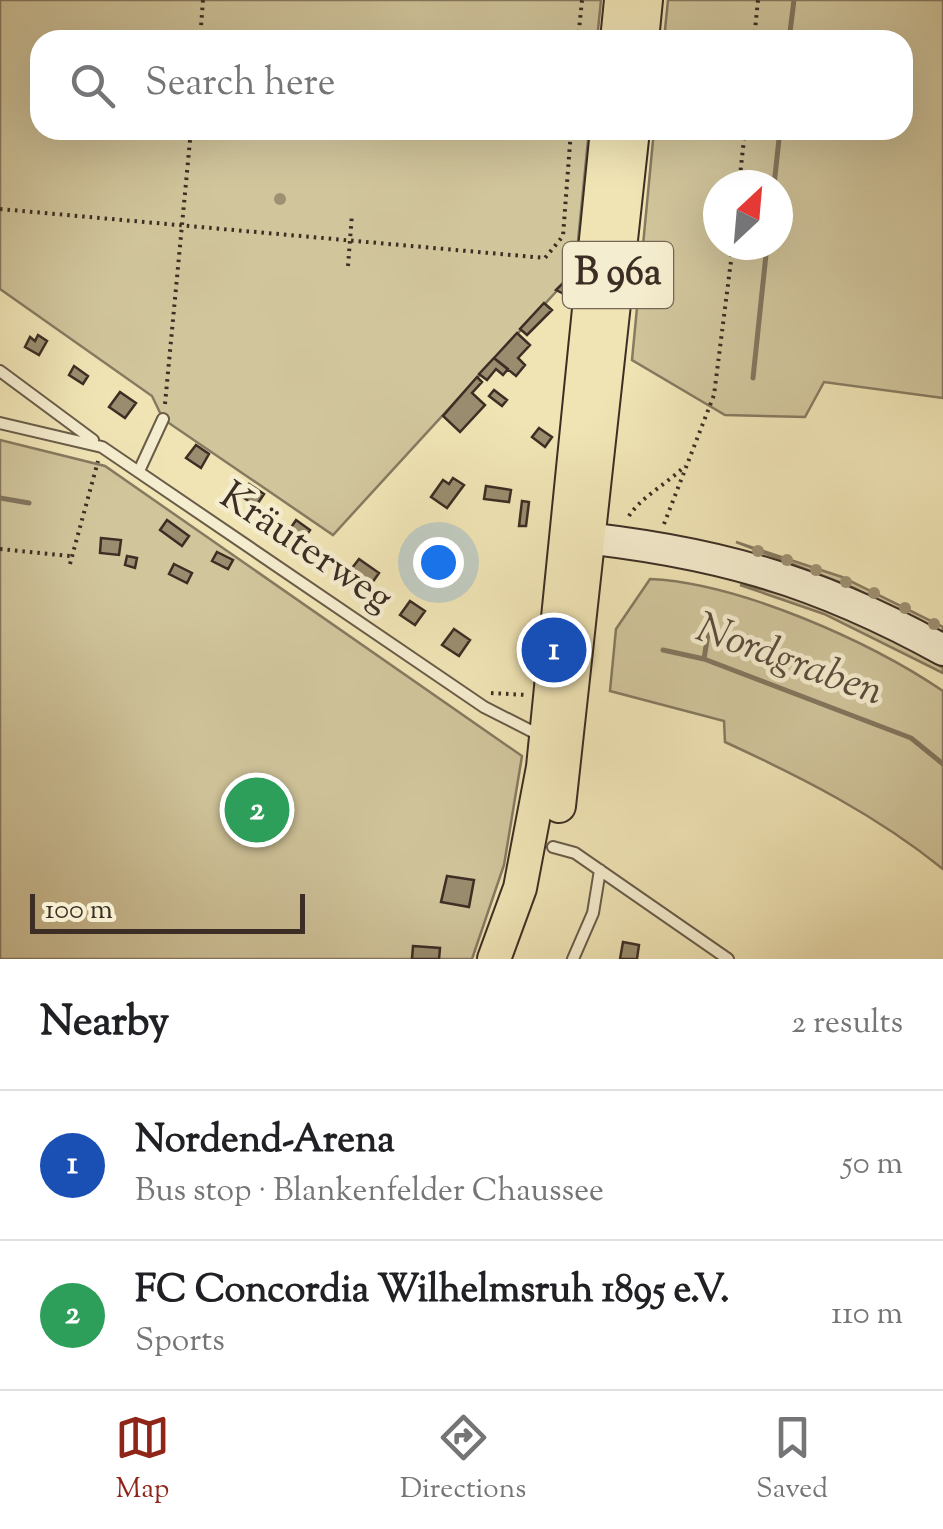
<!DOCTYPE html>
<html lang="en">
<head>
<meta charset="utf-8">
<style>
  body { margin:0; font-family:"Sorts Mill Goudy",serif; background:#f6f6f6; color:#202124 }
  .compass { position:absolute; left:703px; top:170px; width:90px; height:90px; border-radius:50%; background:#fff; box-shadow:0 10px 40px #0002; rotate:26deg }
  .scale { position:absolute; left:30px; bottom:25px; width:275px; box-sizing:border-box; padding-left:10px; border:5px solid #3c2e24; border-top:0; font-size:28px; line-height:35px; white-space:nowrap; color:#3c2e24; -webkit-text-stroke:8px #f5edcf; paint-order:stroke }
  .you { position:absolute; left:438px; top:562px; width:35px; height:35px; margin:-25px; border:8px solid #fff; border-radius:50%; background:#1a73e8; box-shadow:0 0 0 15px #1a73e833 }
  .badge { display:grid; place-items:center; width:65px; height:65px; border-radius:50%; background:#8f2418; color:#fff; font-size:32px; font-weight:700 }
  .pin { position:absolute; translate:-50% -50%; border:5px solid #fff; box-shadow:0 2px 10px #0006 }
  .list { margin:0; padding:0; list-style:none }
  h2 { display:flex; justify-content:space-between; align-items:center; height:130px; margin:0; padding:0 40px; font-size:42px }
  h2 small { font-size:32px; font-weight:400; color:#757577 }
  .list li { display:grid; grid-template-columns:65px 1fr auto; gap:30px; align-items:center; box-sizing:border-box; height:150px; padding:0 40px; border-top:2px solid #e0e0e0 }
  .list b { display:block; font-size:38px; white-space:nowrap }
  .list p { margin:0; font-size:32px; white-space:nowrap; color:#757577 }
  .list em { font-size:32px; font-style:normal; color:#757577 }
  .icon { flex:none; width:55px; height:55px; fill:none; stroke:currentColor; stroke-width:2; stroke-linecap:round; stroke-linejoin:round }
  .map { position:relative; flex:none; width:943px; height:959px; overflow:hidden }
  .search { position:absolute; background:#fff; box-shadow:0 10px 40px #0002; left:30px; right:30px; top:30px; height:110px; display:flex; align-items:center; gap:25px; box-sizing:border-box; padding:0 35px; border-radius:30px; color:#757577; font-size:38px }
  .sheet { height:430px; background:#fff }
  nav { display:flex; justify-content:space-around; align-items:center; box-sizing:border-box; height:140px; border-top:2px solid #e0e0e0; background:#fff; font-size:28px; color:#757577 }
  nav a { display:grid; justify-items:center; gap:5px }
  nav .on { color:#8f2418 }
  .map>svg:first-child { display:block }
  .green { fill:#d1c59c; stroke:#867a60; stroke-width:2.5; fill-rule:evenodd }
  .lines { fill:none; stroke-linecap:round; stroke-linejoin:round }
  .stream { stroke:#83765e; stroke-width:5 }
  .building { fill:#9a8d6f; stroke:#3c2e24; stroke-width:2.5 }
  .lane-casing { stroke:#695c48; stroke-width:14 }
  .secondary-casing { stroke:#3c2e24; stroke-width:34 }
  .primary-casing { stroke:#3c2e24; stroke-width:36 }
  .path { stroke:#3c2e24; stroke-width:4; stroke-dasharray:2.5 5; stroke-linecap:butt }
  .lane { stroke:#f5edcf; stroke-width:10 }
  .secondary { stroke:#f5edcf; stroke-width:30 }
  .primary { stroke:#f0e4b5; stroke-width:32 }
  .tree { fill:#9e9072 }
  .labels { text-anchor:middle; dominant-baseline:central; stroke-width:9; stroke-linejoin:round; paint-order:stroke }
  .shield { fill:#f5edcf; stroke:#746757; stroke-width:2.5 }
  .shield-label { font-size:38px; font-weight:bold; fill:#3c2e24 }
  .street-label { font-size:40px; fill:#3c2e24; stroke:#f5edcf }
  .water-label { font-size:42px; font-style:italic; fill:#5a4c3c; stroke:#f5edcf }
</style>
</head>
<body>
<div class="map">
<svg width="943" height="959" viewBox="0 0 943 959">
  <rect width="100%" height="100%" fill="#f0e4b5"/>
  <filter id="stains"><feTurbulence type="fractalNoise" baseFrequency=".002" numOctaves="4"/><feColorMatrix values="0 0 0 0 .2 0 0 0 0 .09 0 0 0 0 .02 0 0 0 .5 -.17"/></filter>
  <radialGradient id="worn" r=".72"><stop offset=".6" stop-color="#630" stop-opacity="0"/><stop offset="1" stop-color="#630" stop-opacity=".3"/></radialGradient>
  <path class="green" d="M0,0H601L597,40H40V130H589L575,271L333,535L163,419L152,396L0,289Z
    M668,0H943V398L824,382L805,417L725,415L632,360L654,130H903V40H664ZM718,185H778V245H718Z
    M0,440L105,466L522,756L504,865L472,959H0Z
    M736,542L842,577L943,627V633L854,588Z
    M650,579C739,583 869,641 943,691V869C876,815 803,778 725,742L724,721L610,691L616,629Z
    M740,585C812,597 880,631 943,668V673L824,614Z"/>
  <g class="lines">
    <path class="stream" d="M789,40L794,0
      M774,185L780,130
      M753,378L767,245
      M0,498L29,503
      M663,650L704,659L911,738L943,764
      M704,659L708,634"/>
  </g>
  <path class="building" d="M565,281L570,282L566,295L556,290Z
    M544,303L552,310L527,335L520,329Z
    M517,333L530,345L518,358L525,365L516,376L494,358Z
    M38,335L47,341L39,355L25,347L30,337L35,341Z
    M494,358L508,369L503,375L496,369L487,380L479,374Z
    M74,366L88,376L83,384L69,375Z
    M477,377L482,382L472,393L485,405L460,432L443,416Z
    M494,390L507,400L502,406L489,396Z
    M120,392L136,403L125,418L109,407Z
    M539,428L552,437L545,447L532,437Z
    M196,445L209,454L201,468L186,458Z
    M453,478L464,485L447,508L431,497L443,480L449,484Z
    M249,484L264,494L256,506L241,496Z
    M486,486L511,490L509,502L484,499Z
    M522,501L529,502L526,526H519Z
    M167,520L189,536L182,546L160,530Z
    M296,520L310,530L304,539L290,529Z
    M101,538L121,540L119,555L100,553Z
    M217,552L233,560L228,569L212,561Z
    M127,556L137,558L135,568L125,565Z
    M359,559L379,573L367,590L346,576Z
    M174,564L192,573L187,583L169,574Z
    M410,601L425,611L415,625L400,615Z
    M454,629L470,640L459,656L442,645Z
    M447,876L474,880L469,907L441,902Z
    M623,942L639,945L637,959H620Z
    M413,946L440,948L439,959H412Z"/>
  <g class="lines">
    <g class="lane-casing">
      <path id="lane" d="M0,371L93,440
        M0,423L102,447L484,707L539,735
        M139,471L163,419
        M553,847L575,853L728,959
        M573,959L593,913L600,870"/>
    </g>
    <g class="secondary-casing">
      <path id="secondary" d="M566,536C710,550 815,579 943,650"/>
    </g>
    <g class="primary-casing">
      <path id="primary" d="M617,40L621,0
        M642,40L646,0
        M559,806L633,130
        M494,959L520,888L543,767L607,130"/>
    </g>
    <path class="path" d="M200,40L203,0
      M578,40L582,0
      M754,40L758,0
      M739,185L745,130
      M0,209L545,258L563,236L571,130
      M348,266L352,214
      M165,404L191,130
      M629,516C641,497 668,483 685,466
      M664,524L714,395L733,245
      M0,549L70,556
      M70,564L98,461
      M491,693L526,695"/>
    <use href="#lane" class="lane"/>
    <use href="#secondary" class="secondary"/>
    <use href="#primary" class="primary"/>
  </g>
  <g class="tree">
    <circle cx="280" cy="199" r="6"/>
    <circle cx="758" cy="551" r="6"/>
    <circle cx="787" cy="560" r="6"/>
    <circle cx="816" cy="570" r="6"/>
    <circle cx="846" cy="582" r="6"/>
    <circle cx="874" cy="593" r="6"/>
    <circle cx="905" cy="608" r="6"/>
    <circle cx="934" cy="624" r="6"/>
  </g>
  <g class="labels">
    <rect class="shield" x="563" y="242" width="110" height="66" rx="8"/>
    <g class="shield-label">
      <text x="618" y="275">B 96a</text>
    </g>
    <g class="street-label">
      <text transform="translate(305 549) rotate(34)">Kräuterweg</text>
    </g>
    <g class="water-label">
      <text transform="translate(789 662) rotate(20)">Nordgraben</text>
    </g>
  </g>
  <rect width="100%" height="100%" filter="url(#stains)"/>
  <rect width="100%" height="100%" fill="url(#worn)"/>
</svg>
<svg class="compass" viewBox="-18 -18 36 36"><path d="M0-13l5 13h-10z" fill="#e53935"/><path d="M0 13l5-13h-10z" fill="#757577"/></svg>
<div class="scale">100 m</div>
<div class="you"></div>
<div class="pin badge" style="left:554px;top:650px;background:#1a4fb4">1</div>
<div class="pin badge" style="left:257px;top:810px;background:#2e9e5b">2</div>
<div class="search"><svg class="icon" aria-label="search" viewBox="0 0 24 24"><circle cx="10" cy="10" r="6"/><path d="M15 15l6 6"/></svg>Search here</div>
</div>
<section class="sheet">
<h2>Nearby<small>2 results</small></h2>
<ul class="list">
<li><span class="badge" style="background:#1a4fb4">1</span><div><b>Nordend-Arena</b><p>Bus stop · Blankenfelder Chaussee</p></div><em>50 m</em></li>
<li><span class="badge" style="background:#2e9e5b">2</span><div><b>FC Concordia Wilhelmsruh 1895 e.V.</b><p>Sports</p></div><em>110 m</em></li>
</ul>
</section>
<nav>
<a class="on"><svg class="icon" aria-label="map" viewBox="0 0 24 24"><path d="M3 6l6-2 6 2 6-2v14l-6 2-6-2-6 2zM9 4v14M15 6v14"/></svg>Map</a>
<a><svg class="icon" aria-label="directions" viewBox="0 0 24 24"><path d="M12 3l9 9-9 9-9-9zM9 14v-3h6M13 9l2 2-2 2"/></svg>Directions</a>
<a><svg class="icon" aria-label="saved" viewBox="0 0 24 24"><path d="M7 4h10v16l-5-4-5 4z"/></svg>Saved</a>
</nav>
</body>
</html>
